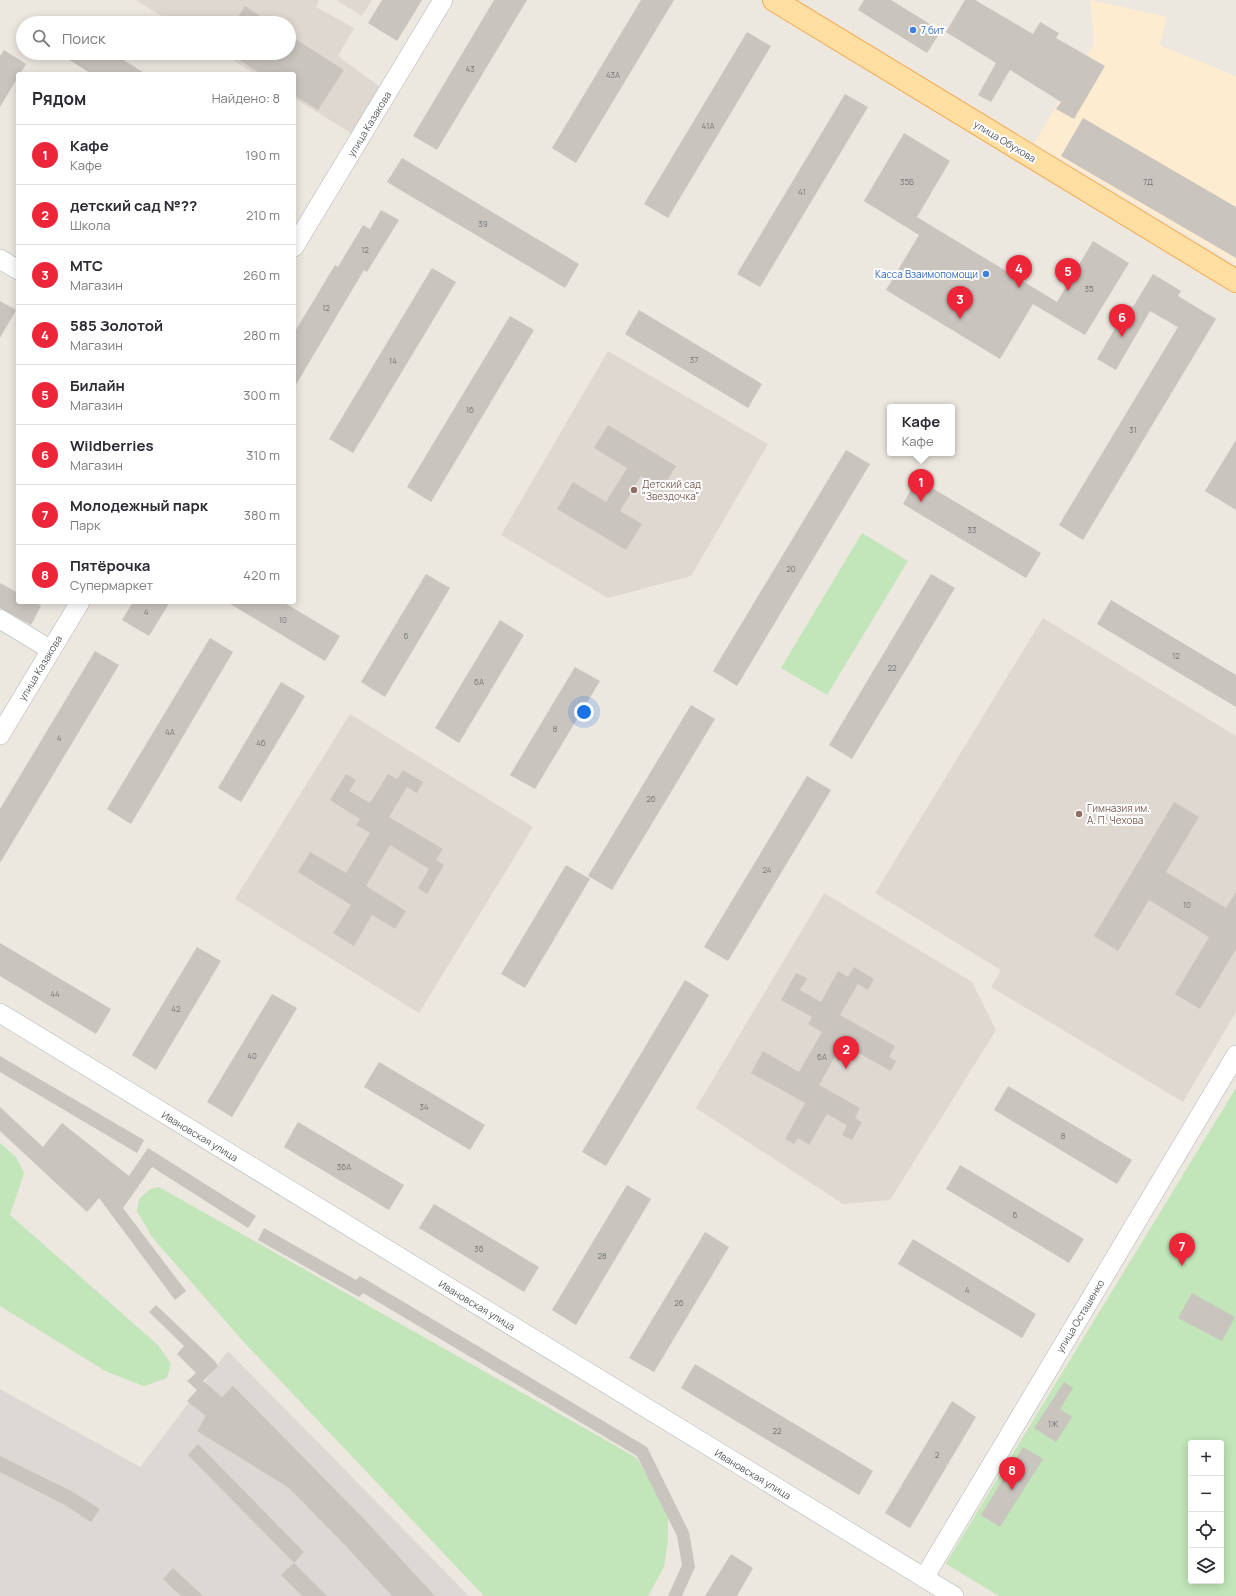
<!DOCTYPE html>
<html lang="ru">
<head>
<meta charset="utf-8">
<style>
  body { margin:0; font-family:Manrope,sans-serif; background:#f7f7f7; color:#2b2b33 }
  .controls { position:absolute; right:12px; bottom:12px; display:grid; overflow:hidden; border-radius:4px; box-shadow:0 2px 10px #0003 }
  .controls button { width:36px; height:36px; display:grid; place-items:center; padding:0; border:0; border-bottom:1px solid #e1e1e2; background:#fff; color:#2b2b33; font:20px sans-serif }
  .you { position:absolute; left:584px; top:712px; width:14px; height:14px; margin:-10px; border:3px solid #fff; border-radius:50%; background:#1a73e8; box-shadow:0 0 0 6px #1a73e833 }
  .badge { display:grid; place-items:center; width:26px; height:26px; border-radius:50%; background:#ec2539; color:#fff; font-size:13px; font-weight:700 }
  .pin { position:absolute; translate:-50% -33px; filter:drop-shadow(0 1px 2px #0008) }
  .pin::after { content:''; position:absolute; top:21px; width:14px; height:12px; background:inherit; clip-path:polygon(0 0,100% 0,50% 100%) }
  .popup { position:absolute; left:887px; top:404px; width:68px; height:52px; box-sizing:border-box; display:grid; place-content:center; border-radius:4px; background:#fff; filter:drop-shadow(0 1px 3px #0005); font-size:13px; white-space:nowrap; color:#7c7c81 }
  .popup b { font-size:15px; color:#2b2b33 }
  .popup::after { content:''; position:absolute; left:50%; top:100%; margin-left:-8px; border:8px solid transparent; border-top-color:#fff }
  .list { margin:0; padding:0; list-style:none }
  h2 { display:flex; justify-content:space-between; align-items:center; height:52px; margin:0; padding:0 16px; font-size:17px }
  h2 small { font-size:13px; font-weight:400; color:#7c7c81 }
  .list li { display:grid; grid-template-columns:26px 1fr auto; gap:12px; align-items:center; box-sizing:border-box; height:60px; padding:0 16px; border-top:1px solid #e1e1e2 }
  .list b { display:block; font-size:15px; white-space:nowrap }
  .list p { margin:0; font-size:13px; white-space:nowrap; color:#7c7c81 }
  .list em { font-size:13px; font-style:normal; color:#7c7c81 }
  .icon { flex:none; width:22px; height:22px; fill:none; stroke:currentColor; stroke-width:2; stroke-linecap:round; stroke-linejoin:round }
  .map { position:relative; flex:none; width:1236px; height:1596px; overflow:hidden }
  .search { position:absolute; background:#fff; box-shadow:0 2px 10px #0003; left:16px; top:16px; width:280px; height:44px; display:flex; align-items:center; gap:10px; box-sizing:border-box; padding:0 14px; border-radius:22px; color:#7c7c81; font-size:15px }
  .panel { position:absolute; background:#fff; box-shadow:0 2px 10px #0003; left:16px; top:72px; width:280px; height:532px; border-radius:4px }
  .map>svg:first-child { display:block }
  .commercial { fill:#feecd1 }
  .industrial { fill:#dcd9d4 }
  .education { fill:#ded8d0 }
  .green { fill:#c2e5ba; fill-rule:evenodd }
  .building { fill:#c9c4be }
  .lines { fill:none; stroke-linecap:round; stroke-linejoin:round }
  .minor-casing { stroke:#b0b4b8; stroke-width:20 }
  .major-casing { stroke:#f4a950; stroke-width:24 }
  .minor { stroke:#fff; stroke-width:19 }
  .major { stroke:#ffdfa1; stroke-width:22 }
  .shop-dot { fill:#3f7fe0; stroke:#fff; stroke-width:1.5 }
  .education-dot { fill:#8d6e63; stroke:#fff; stroke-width:1.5 }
  .labels { text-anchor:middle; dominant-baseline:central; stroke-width:4; stroke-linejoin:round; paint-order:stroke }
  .number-label { font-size:8px; fill:#747778 }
  .shop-label { font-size:10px; fill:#366cbe; stroke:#fff; text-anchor:start }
  .street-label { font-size:10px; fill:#585d61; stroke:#fff }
  .education-label { font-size:10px; fill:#785e54; stroke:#fff; text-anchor:start }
</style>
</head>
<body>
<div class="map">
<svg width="1236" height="1596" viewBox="0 0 1236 1596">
  <rect width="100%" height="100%" fill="#ece7df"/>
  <path class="commercial" d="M1090,0L1167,17L1160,45L1236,76V264L1034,143L1094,44Z"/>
  <path class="industrial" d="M228,1351L469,1596H0V1389L140,1467Z"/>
  <path class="education" d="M136,0H319L316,7L354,28L338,56L380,87L351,133L294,98V74H255L222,53H289V23H173Z
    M336,0H372L362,16Z
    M608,351L768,444L691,576L608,598L501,535Z
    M1043,618L1236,736V1012L1183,1102L991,987L1001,970L875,893Z
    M350,714L533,827L419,1013L235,899Z
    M824,893L972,982L996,1030L890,1200L843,1204L696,1108Z"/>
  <path class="green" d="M862,533L908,561L827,695L781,668Z
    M1236,1088V1596H999L946,1564L948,1560ZM1191,1443H1221V1581H1191Z
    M0,1143L16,1157L24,1173L10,1215L158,1345L171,1364L167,1378L144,1386L107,1372L0,1306Z
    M159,1187L637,1458L668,1513V1540L664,1567L648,1596H484L241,1339L152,1237L137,1211L139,1199L150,1189Z"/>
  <path class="building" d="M382,0H422L397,41L368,23Z
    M494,0H527L437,150L413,136Z
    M641,0H674L576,163L552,148Z
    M864,0H891L941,31L927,53L858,10Z
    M965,0H975L1033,34L1040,22L1059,33L1056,38L1105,66L1074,119L1056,109L1061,102L1010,70L991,102L978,95L996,63L946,32Z
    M245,6L270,23H234Z
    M747,32L771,46L668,218L644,204Z
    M289,35L344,70L318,110L294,95V74H261L229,53H289Z
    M4,50L26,64L20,74H18V77L0,107V56Z
    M58,53H112L146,74H92Z
    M845,94L868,107L760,287L737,274Z
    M1083,118L1236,207V258L1061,156Z
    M904,133L950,161L917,217L1057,302L1093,241L1129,263L1085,335L1033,304L1000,359L886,290L919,235L864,201Z
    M402,158L579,264L565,288L387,182Z
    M381,210L399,220L367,272L364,270L294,388V333L335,265L338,267L363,225L370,229Z
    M432,268L456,282L353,453L329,439Z
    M1153,274L1181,291L1178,296L1216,319L1083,540L1059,525L1178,327L1150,311L1116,370L1097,359L1129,305L1133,307Z
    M0,301L16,310L0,338Z
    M639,310L762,384L748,408L625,334Z
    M510,316L534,330L431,502L407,487Z
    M608,425L676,466L662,489L641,476L620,511L642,524L626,550L557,509L573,482L606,502L627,468L594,448Z
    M1236,440V510L1205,491Z
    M846,450L870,464L737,686L713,671Z
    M917,479L1041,553L1026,578L903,504Z
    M426,574L450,588L385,697L361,682Z
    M931,574L955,588L852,759L829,745Z
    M0,583L18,593V602H35L41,606L31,625L0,608Z
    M1111,600L1236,675V707L1097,624Z
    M133,602H170L149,636L122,620Z
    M227,602H283L340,636L325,661Z
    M500,620L524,635L459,743L435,728Z
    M210,638L233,652L131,824L107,809Z
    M95,651L119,665L0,863V809Z
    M575,667L600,681L535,789L510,775Z
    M281,682L305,696L241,802L218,788Z
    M691,705L715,719L612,890L588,876Z
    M403,770L423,782L417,793L407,787L389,817L443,849L436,860L444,865L427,894L418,888L429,869L390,845L366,886L406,911L395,929L372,915L354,946L333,933L351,905L298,872L310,852L346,873L370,833L356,825L360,819L330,800L346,774L356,780L349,791L370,803L388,774L397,779Z
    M807,776L831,790L728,961L704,947Z
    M1174,802L1199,817L1166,872L1226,908L1236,892V949L1200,1009L1175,994L1209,937L1149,900L1118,951L1094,936Z
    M566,865L590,879L525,988L501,974Z
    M0,943L111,1009L96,1034L0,976Z
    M197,947L221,961L156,1070L132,1055Z
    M854,967L874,979L868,990L858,984L840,1015L895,1046L889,1057L896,1061L891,1071L842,1044L819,1085L860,1108L855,1118L862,1122L852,1140L842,1135L847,1125L827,1114L809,1145L798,1138L794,1144L785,1139L805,1103L751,1073L763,1051L799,1072L822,1032L808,1024L812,1017L781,1000L796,973L807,978L800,990L821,1002L838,971L848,977Z
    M685,980L709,995L606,1166L582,1152Z
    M272,994L297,1008L232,1117L207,1102Z
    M0,1056L144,1140L137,1153L0,1072Z
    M379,1062L485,1125L470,1150L364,1087Z
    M1008,1086L1132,1160L1117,1184L994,1110Z
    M0,1107L43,1147L62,1123L129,1176L148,1148L256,1216L248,1228L152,1167L123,1208L186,1291L175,1300L99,1198L87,1212L0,1131Z
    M298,1122L404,1185L389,1210L284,1147Z
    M960,1165L1084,1239L1069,1263L946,1189Z
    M627,1185L651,1199L576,1325L552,1310Z
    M434,1204L539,1267L524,1292L419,1228Z
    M264,1228L356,1280L360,1276L647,1447L689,1532L695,1567L682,1596H668L682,1565L677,1536L637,1456L363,1293L359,1297L258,1240Z
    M705,1232L729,1247L654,1372L629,1358Z
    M913,1239L1036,1314L1022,1338L898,1264Z
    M1192,1293L1235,1317L1222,1341L1178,1318Z
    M156,1305L214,1360L218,1366L203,1381L222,1397L233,1386L365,1520L435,1596H392L342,1542L289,1488L197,1431L206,1416L187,1401L197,1390L187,1381L196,1373L177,1354L184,1346L149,1312Z
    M695,1364L873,1471L859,1495L681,1388Z
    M1064,1382L1073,1388L1060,1409L1072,1417L1056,1442L1034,1428Z
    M952,1401L976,1417L910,1528L885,1513Z
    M198,1444L304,1552L294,1563L188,1455Z
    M1023,1447L1043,1459L1000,1527L981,1515Z
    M0,1456L73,1492L100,1509L91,1522L65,1505L0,1472Z
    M731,1554L753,1568L737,1596H705Z
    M294,1563L327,1596H302L281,1575Z
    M173,1568L203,1596H181L163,1579Z"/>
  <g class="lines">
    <g class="minor-casing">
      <path id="minor" d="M294,247L443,0
        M0,259L18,270
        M0,619L51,650
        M0,735L80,602
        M0,1013L954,1596
        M924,1578L1236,1055"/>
    </g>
    <g class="major-casing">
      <path id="major" d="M774,0L1236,281"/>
    </g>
    <use href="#minor" class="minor"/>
    <use href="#major" class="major"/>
  </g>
  <g class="shop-dot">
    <circle cx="913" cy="30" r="4"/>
    <circle cx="986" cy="274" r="4"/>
  </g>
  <g class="education-dot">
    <circle cx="634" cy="490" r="4"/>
    <circle cx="1079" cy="814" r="4"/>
  </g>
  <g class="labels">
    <g class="number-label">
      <text x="470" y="68">43</text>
      <text x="613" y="74">43А</text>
      <text x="708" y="125">41А</text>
      <text x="907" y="181">35Б</text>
      <text x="1148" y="181">7Д</text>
      <text x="802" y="191">41</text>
      <text x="483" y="223">39</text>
      <text x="365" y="249">12</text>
      <text x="1089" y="288">35</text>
      <text x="326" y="307">12</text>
      <text x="694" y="359">37</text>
      <text x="393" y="360">14</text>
      <text x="470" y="409">16</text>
      <text x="1133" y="429">31</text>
      <text x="972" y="529">33</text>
      <text x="791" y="568">20</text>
      <text x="146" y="611">4</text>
      <text x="283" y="619">10</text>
      <text x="406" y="635">6</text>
      <text x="1176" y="655">12</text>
      <text x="892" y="667">22</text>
      <text x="479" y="681">6А</text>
      <text x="555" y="728">8</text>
      <text x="170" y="731">4А</text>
      <text x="59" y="737">4</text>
      <text x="261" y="742">46</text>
      <text x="651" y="798">26</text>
      <text x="767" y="869">24</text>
      <text x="1187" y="904">10</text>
      <text x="55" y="993">44</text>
      <text x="176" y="1008">42</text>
      <text x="252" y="1055">40</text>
      <text x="822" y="1056">6А</text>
      <text x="424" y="1106">34</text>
      <text x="1063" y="1135">8</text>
      <text x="344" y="1166">36А</text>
      <text x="1015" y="1214">6</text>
      <text x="479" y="1248">36</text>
      <text x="602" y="1255">28</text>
      <text x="967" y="1289">4</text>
      <text x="679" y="1302">26</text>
      <text x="1053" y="1423">1Ж</text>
      <text x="777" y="1430">22</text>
      <text x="937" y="1454">2</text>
    </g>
    <g class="shop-label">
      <text x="921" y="30">7 бит</text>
      <text x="978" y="274" text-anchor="end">Касса Взаимопомощи</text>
    </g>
    <g class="street-label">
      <text transform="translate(369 124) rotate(-59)">улица Казакова</text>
      <text transform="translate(1005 141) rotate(31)">улица Обухова</text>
      <text transform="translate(40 668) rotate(-59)">улица Казакова</text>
      <text transform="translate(200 1136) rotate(31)">Ивановская улица</text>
      <text transform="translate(477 1305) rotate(31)">Ивановская улица</text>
      <text transform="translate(1080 1316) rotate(-59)">улица Осташенко</text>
      <text transform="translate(753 1474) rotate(31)">Ивановская улица</text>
    </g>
    <g class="education-label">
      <text x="642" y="484">Детский сад<tspan x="642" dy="12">"Звездочка"</tspan></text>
      <text x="1087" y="808">Гимназия им.<tspan x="1087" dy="12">А. П. Чехова</tspan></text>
    </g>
  </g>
</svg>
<div class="controls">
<button>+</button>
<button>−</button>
<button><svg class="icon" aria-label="locate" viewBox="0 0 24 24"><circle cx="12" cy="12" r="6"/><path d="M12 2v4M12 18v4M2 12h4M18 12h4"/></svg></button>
<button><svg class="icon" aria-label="layers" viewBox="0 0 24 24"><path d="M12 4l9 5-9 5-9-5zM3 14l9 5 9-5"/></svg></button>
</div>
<div class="you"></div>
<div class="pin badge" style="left:921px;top:502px">1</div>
<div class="popup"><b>Кафе</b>Кафе</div>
<div class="pin badge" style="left:846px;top:1069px">2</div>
<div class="pin badge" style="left:960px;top:319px">3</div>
<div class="pin badge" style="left:1019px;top:288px">4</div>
<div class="pin badge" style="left:1068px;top:291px">5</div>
<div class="pin badge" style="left:1122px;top:337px">6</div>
<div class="pin badge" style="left:1182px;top:1266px">7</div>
<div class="pin badge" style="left:1012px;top:1490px">8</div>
<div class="search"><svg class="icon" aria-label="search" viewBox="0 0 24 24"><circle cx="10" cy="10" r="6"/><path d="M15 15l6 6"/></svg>Поиск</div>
<section class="panel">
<h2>Рядом<small>Найдено: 8</small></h2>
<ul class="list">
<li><span class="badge">1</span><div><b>Кафе</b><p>Кафе</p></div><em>190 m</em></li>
<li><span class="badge">2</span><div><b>детский сад №??</b><p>Школа</p></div><em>210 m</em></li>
<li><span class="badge">3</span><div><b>МТС</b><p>Магазин</p></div><em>260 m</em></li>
<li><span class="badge">4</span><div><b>585 Золотой</b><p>Магазин</p></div><em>280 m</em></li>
<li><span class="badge">5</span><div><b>Билайн</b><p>Магазин</p></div><em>300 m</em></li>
<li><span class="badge">6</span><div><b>Wildberries</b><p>Магазин</p></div><em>310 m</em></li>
<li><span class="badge">7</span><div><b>Молодежный парк</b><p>Парк</p></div><em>380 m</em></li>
<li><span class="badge">8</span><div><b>Пятёрочка</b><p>Супермаркет</p></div><em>420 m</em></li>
</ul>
</section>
</div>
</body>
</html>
